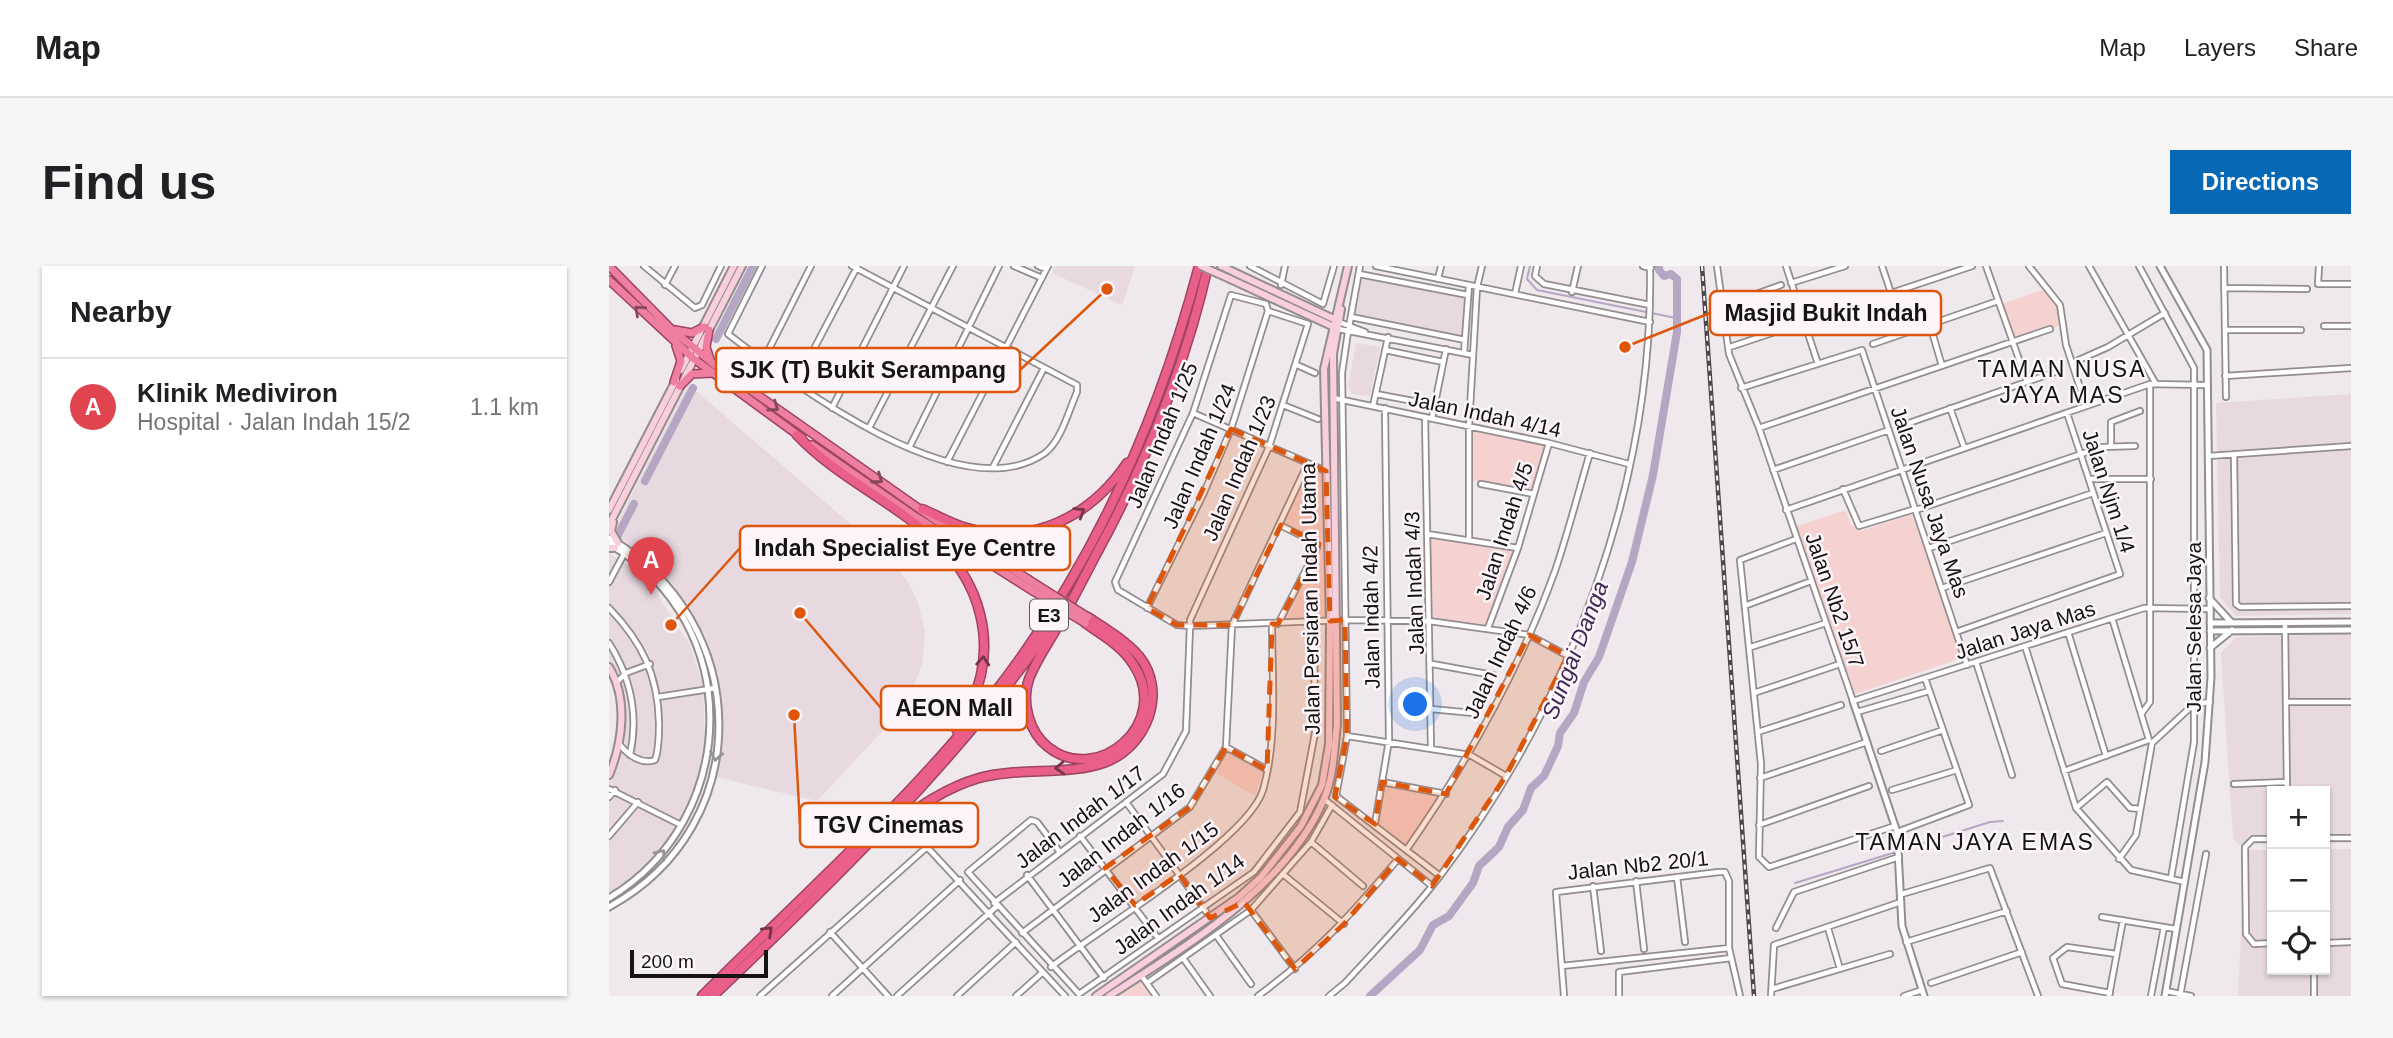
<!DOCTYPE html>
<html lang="en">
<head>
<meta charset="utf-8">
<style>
  body { margin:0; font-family:Helvetica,sans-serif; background:#f6f6f6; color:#202124 }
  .controls { position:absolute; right:21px; bottom:21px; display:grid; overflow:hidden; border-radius:0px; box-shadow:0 2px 5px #0004 }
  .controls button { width:63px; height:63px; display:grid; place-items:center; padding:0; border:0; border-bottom:2px solid #e0e0e0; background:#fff; color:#202124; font:35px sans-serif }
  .scale { position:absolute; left:21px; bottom:18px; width:138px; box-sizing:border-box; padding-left:7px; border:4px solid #151314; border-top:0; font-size:19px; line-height:24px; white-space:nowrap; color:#151314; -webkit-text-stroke:5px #fdf5f9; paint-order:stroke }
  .you { position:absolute; left:807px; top:439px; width:24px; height:24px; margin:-18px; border:5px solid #fff; border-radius:50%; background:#1a73e8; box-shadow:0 0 0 10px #1a73e833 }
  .badge { display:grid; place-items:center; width:46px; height:46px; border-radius:50%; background:#0769b6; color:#fff; font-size:23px; font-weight:700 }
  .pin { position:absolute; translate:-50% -58px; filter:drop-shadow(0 2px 4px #0008) }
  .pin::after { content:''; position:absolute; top:37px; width:24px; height:21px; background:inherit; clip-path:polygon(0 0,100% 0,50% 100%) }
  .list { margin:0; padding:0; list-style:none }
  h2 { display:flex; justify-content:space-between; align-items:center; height:91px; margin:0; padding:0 28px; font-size:30px }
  h2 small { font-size:23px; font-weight:400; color:#757577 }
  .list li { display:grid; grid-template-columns:46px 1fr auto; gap:21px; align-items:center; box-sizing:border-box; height:98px; padding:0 28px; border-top:2px solid #e0e0e0 }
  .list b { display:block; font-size:26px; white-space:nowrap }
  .list p { margin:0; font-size:23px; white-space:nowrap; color:#757577 }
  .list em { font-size:23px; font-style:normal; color:#757577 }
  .icon { flex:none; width:38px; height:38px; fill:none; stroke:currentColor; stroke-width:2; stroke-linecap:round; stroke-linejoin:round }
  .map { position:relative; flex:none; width:1742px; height:730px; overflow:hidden; border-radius:0px }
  header { display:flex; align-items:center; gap:42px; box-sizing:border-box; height:98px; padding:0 35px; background:#fff; border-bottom:2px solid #e0e0e0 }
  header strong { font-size:33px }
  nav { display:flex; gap:38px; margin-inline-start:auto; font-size:24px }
  .intro { display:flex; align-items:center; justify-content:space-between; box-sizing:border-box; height:168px; padding:0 42px }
  h1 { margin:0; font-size:49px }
  .button { padding:18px 32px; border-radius:0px; background:#0769b6; color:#fff; font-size:24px; font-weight:700 }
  main { display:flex; gap:42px; padding:0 42px }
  aside { flex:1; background:#fff; border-radius:0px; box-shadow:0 2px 5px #0004 }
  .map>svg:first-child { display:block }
  .built { fill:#e8d9e0 }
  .green { fill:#f5d2cf }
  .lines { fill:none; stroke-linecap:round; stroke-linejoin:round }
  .stream { stroke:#b5a7c4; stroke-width:2 }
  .river { stroke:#b5a7c4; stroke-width:8 }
  .minor-casing { stroke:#938d90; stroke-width:8 }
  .tertiary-casing { stroke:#938d90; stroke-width:9 }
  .secondary-casing { stroke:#938d90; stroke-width:10 }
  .trunk-casing { stroke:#9f4460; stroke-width:10 }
  .motorway-casing { stroke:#9f4460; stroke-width:11 }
  .minor { stroke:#fff; stroke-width:4.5 }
  .tertiary { stroke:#fff; stroke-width:5 }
  .secondary { stroke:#f9cfdc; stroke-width:6 }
  .trunk { stroke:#ee7fa0; stroke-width:7 }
  .motorway { stroke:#ea5f89; stroke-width:8 }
  .rail-casing { stroke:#4c494b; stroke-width:4.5 }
  .rail { stroke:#fdf5f9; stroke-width:2; stroke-dasharray:5; stroke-linecap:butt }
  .secondary-bridge-casing { stroke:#938d90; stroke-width:10; stroke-linecap:butt }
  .trunk-bridge-casing { stroke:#9f4460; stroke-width:10; stroke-linecap:butt }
  .secondary-bridge { stroke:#f9cfdc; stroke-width:6 }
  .trunk-bridge { stroke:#ee7fa0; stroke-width:7 }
  .oneway { stroke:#82495a }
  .oneway2 { stroke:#753549 }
  .oneway3 { stroke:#969595 }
  .marked { fill:#dd560c; fill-opacity:0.2; stroke:#dd560c; stroke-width:5; stroke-dasharray:14 9; stroke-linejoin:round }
  .labels { text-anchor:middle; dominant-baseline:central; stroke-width:5; stroke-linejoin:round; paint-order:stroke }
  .shield { fill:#fdf5f9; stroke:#5b5759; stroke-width:2 }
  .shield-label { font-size:19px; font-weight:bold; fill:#151314 }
  .street-label { font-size:21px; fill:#151314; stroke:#fdf5f9 }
  .neighbourhood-label { font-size:23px; letter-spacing:2px; fill:#151314; stroke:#fdf5f9 }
  .water-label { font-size:23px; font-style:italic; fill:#3f2952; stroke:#fdf5f9 }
  .leader { fill:none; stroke:#dd560c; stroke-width:2.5 }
  .callout-dot { fill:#dd560c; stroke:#fdf5f9; stroke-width:2.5 }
  .callout { fill:#fdf5f9; stroke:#dd560c; stroke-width:2.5 }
  .callout-label { font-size:23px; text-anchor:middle; font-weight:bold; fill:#151314 }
</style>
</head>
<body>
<header>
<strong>Map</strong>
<nav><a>Map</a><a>Layers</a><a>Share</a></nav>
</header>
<div class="intro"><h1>Find us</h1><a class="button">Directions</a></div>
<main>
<aside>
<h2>Nearby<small></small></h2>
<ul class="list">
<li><span class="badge" style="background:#e0444e">A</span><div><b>Klinik Mediviron</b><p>Hospital · Jalan Indah 15/2</p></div><em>1.1 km</em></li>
</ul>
</aside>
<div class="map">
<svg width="1742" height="730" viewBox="0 0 1742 730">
  <rect width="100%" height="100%" fill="#efe8ec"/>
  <path class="built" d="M447,0H526L513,39L443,7Z
    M751,10L857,30L854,72L744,49Z
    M747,77L771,81L761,130L743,128L739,121Z
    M79,118L274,286L298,314L309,337L316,366L314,395L303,425L280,458L208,535L107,511L114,448L97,371L62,315L4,265Z
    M1742,128V348L1627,350L1611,332L1607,137Z
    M0,287L26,304L48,328L81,379L94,420L96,472L86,526L66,565L36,601L0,628V516L10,500L16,475L17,451L14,425L0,395Z
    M1742,368V577L1716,578V525H1663V578L1629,579L1624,572L1612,387L1627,371Z
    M1716,583H1742V730H1629L1636,584H1663V704H1716Z"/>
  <path class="green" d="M1436,23L1451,39L1453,59L1402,76L1390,39Z
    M863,163L937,180L925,228L860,213Z
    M700,199L716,206V354L677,355L709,285L707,274L674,258Z
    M1237,244L1242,259L1252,265L1303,248L1353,392L1246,428L1188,260Z
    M821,271L907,283L878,360L821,353Z
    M619,483L655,503L646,530L607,507Z
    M774,517L835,529L799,582L766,558Z
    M532,712L544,730H506Z"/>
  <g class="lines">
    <path class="stream" d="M921,0L918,13L928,24L1067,52
      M1295,583L1381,556L1394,555
      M1186,617L1287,586"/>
    <path class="river" d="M107,73L144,0
      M36,215L84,122
      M9,269L25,238
      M761,730L811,684L824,659L840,650L864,617L870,600L890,581L899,561L914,544L922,522L935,510L949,480L951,467L965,447L975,416L990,391L1023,296L1044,209L1068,66V13L1062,8L1055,10L1050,4V0"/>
    <g class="minor-casing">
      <path id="minor" d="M35,0L86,42L93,39L112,0
        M153,0L119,68C184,118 353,246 436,187C452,175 460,144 468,126V119L243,0
        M405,0L433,12
        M429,0L437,3
        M641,0L714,38L725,0
        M767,0L1041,56
        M928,0L926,10L935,18L1041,39
        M1034,0L1042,2
        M1108,0L1120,88L1150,162L1244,435L1535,342L1600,343
        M1177,0L1209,98
        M1273,0L1282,27
        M1377,0L1418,116
        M1420,0L1451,39L1457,79L1477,140
        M1480,0L1547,118
        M1530,0L1585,102V476L1562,612
        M1615,0L1617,131
        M1710,0L1709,18H1742
        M750,8L859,29
        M829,13L832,0
        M1182,17L1236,0
        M56,19L66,0
        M672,19L676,0
        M1615,22L1698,23
        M963,26L969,0
        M906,28L912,0
        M1114,40L1172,19
        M742,51L856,74
        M730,56L756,66
        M1321,59L1333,100
        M1715,60H1742
        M740,61L751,0
        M729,63L864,89
        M1616,64H1692
        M739,66L733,107L738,470L727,530L831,610
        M1264,78L1389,35
        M1121,81L1363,0
        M776,84L834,96
        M855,87L860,19
        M154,95L202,0
        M1463,97L1499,81L1556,47
        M688,99L706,107
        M1616,110L1742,102
        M186,119L248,1
        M1132,122L1253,84L1358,399
        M767,128L825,139
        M724,132L940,177L1020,198
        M674,139L709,153
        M764,140L779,71
        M223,142L295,0
        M1341,142L1355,181
        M584,147L717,205
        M816,151L822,482
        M823,152L837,83
        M1297,158L1452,104
        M260,162L344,0
        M1150,162L1441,63
        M1502,180V156L1531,145
        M300,182L390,0
        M1625,188L1627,338L1631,341L1742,340
        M1599,190L1742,180
        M338,196L439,0
        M384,201L435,102
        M1164,204L1280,164
        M1480,213H1542
        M872,218L925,228
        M1234,223L1250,260L1306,243
        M1177,244L1541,118L1598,119
        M1307,244L1493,181L1526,180
        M818,268L909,282
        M1187,273L1131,294L1152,498L1150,591L1160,601L1286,560
        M860,274V160L868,21L873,0
        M1320,282L1484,227
        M0,316L15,288
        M1333,322L1497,267
        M1138,339L1202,315
        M0,342C33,376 49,409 50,457C50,469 50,484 46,494C33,499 19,489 11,479
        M538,342L594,229L622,163L659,45
        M1676,357L1678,525
        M669,358L708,282L705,276L671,259
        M879,362L909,282L940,177
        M1347,366L1511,308L1458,147
        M1459,366L1497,490
        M0,377C22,412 30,448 21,489
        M1416,380L1467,542L1522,604L1576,616
        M1142,381L1217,357
        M1367,396L1403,509
        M823,398L884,409
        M8,416L17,407L41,398
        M1145,427L1231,398
        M49,431L107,422
        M1677,436H1742
        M822,443L864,447
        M1248,446L1320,425
        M1533,447L1541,436V118
        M1149,466L1232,439
        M738,470L861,489L897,510
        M617,481L657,503
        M1272,485L1334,464
        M1455,505L1540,474L1503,352
        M1151,512L1258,476
        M773,516L837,528
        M1625,518L1677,516
        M0,523L72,559
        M1283,524L1348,504
        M0,531L6,524
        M715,533L823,620
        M517,536L601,651
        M1467,542L1498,516L1521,542L1531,543
        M766,558L780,474L776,142
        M1150,559L1260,520
        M1288,566L1360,539L1316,412
        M0,570L29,536
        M471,570L549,672
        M1716,572H1742
        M1663,573H1644L1636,581L1637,668L1645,678L1663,677
        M702,576L754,620
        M798,583C858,497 910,405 946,305C959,267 969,227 981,187
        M450,585L428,556L422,554L359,606L470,728L645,606L691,546L706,467L705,357
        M1510,593L1527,569L1543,477L1585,438L1601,436
        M418,609L495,712
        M675,609L735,658
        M1068,611L1076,676
        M1027,615L1035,683
        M984,620L992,685
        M1293,628L1381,602L1429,730
        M385,637L554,508L577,465L581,360V354L660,181L699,58L659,45L657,38L622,29L584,147L506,316L509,324L568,359L581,360L736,354L820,355L920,369L959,390
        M642,644L686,703
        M1493,651L1567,663
        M1167,662L1185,626L1290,591
        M1219,662L1231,703
        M221,666L279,730
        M413,667L581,541L617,481L623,359L699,197
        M607,669L642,718
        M1297,676L1398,645
        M1716,677L1742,676
        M574,692L601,730
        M953,700L1120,682
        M442,701C489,664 639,574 654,524C669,472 663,412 663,358
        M532,709L547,730
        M538,717L642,644L702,576L723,539
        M1322,717L1413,686
        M1163,723L1281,688
        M1557,725L1582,730
        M1501,727L1453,718L1444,692L1458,681L1507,688
        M151,730L318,581L456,730
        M223,730L351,614
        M288,730L388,640
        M348,730L407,676
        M407,730L434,706
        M649,730C707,687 743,648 789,593
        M720,730L736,717C768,682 802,648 831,610C961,438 1045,217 1041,0
        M955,730L947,626L1110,606H1116L1120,615V682L1131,730
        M1010,730V706L1122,692
        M1162,730L1165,679L1292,636
        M1295,730L1313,724
        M1500,730L1514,654
        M1542,730L1555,661
        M1571,730L1597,588
        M1705,730V704"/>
    </g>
    <g class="tertiary-casing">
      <path id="tertiary" d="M1551,0L1598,84L1602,411L1596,496L1556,730
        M0,272C144,355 149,560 0,641
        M0,278C137,356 132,553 0,632
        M1600,332L1623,357
        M1601,357L1742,356
        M1601,365L1742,364
        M1601,382L1623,364
        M1244,435L1288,566L1293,660L1315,730"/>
    </g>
    <g class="secondary-casing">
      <path id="secondary" d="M612,0L729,55
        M621,13L727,62
        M72,104L125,0
        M0,244L67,114
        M4,256L2,265L9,277
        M0,259L133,0
        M0,282H6
        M0,401C19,432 14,476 0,509
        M487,730L630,631L652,611L692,560L713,519L720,478L721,355L715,103L739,0
        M500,730C577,680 678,621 715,533C725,510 725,483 728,459L724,88L732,43"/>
    </g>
    <g class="trunk-casing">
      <path id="trunk" d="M0,0L62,63L106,99L322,251L428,319
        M0,14L85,93L193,172
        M66,64L83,67L95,61
        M100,64L97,81L101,93
        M65,116L72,95L67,80
        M71,120L83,108L103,107
        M203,179L304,249L424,325"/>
    </g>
    <g class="motorway-casing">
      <path id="motorway" d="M188,169C247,232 349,257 371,348C382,392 370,428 348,465
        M313,243C328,249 343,258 358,262C423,281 482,250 518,197
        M476,357C493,369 513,380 524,398C564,456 489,521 439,481C420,466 412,436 420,413C426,397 436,382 445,367C464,334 480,301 498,268C542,184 578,93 599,0
        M278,564C307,543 335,522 370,512C411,501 460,510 497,496C538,480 559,426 530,390C517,375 496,362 479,351
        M93,730C191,632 296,539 383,430C483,303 549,155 590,0
        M104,730C229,611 346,497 446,356"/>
    </g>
    <use href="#minor" class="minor"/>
    <use href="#tertiary" class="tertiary"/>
    <use href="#secondary" class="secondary"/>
    <use href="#trunk" class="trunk"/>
    <use href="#motorway" class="motorway"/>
    <g class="rail-casing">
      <path id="rail" d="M1093,0L1145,730"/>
    </g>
    <use href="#rail" class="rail"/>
    <g class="secondary-bridge-casing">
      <path id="secondary-bridge" d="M592,0L621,13"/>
    </g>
    <g class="trunk-bridge-casing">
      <path id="trunk-bridge" d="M428,319L479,351
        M424,325L476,357"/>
    </g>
    <use href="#secondary-bridge" class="secondary-bridge"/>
    <use href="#trunk-bridge" class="trunk-bridge"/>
  </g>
  <defs><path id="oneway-chevron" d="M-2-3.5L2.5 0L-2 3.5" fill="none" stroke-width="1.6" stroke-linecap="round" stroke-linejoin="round" transform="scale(1.75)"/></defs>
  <g class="oneway">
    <use href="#oneway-chevron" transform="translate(30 44) rotate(-138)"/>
    <use href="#oneway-chevron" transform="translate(165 141) rotate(35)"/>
    <use href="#oneway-chevron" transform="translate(269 213) rotate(35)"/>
  </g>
  <g class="oneway2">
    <use href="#oneway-chevron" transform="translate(471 246) rotate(-32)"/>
    <use href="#oneway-chevron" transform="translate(374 395) rotate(-86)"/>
    <use href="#oneway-chevron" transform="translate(451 502) rotate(177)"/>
    <use href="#oneway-chevron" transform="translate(159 665) rotate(-44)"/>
  </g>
  <g class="oneway3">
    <use href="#oneway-chevron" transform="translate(107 490) rotate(100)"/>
    <use href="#oneway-chevron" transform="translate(52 588) rotate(-51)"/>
  </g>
  <path class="marked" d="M622,163L717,205L721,355L736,354L738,470L726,531L766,558L773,516L837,528L920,369L959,390L897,510L823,620L789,593L735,658L686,703L635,636L601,652L570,608L526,639L496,602L581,541L617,481L658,504L663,358H669L710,278L672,259L623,359H568L538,342Z"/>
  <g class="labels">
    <rect class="shield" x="421" y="333.5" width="38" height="31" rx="5"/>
    <g class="shield-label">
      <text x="440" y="349">E3</text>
    </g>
    <g class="street-label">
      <text transform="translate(876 148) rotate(12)">Jalan Indah 4/14</text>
      <text transform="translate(553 169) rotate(-68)">Jalan Indah 1/25</text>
      <text transform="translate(590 190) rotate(-67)">Jalan Indah 1/24</text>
      <text transform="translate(630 202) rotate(-67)">Jalan Indah 1/23</text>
      <text transform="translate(1500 225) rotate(72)">Jalan Njm 1/4</text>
      <text transform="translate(1321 236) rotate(71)">Jalan Nusa Jaya Mas</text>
      <text transform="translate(895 265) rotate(-72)">Jalan Indah 4/5</text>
      <text transform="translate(805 317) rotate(-92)">Jalan Indah 4/3</text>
      <text transform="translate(701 333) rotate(-91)">Jalan Persiaran Indah Utama</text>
      <text transform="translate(1226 334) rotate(71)">Jalan Nb2 15/7</text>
      <text transform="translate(762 351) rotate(-91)">Jalan Indah 4/2</text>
      <text transform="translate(1584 361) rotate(-90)">Jalan Selesa Jaya</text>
      <text transform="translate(1416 364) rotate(-18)">Jalan Jaya Mas</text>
      <text transform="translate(891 386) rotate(-65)">Jalan Indah 4/6</text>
      <text transform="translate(471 551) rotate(-37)">Jalan Indah 1/17</text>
      <text transform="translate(512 569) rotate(-38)">Jalan Indah 1/16</text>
      <text transform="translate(1029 599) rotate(-6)">Jalan Nb2 20/1</text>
      <text transform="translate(544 606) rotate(-36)">Jalan Indah 1/15</text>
      <text transform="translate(570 638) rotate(-36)">Jalan Indah 1/14</text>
    </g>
    <g class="neighbourhood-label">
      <text x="1453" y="103">TAMAN NUSA<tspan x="1453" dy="26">JAYA MAS</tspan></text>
      <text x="1366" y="576">TAMAN JAYA EMAS</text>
    </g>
    <g class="water-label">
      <text transform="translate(966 384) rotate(-69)">Sungai Danga</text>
    </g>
  </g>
  <path class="leader" d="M1016 81L1101 47M498 23L411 104M62 359L131 282M191 347L272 442M185 449L191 559"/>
  <g class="callout-dot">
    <circle cx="1016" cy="81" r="7"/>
    <circle cx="498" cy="23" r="7"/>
    <circle cx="62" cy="359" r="7"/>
    <circle cx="191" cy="347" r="7"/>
    <circle cx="185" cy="449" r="7"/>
  </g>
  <g class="callout">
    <rect x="1101" y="25" width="231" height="44" rx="7"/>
    <rect x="107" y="82" width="304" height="44" rx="7"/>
    <rect x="131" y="260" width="330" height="44" rx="7"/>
    <rect x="272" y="420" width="146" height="44" rx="7"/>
    <rect x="191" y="537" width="178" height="44" rx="7"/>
  </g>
  <g class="callout-label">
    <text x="1217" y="55">Masjid Bukit Indah</text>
    <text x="259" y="112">SJK (T) Bukit Serampang</text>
    <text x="296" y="290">Indah Specialist Eye Centre</text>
    <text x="345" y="450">AEON Mall</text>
    <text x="280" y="567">TGV Cinemas</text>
  </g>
</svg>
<div class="controls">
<button>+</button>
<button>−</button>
<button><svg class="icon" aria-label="locate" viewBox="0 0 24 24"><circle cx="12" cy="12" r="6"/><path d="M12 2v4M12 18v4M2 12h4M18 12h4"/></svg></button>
</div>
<div class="scale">200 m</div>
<div class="you"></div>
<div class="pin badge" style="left:42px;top:329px;background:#e0444e">A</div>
</div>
</main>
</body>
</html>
